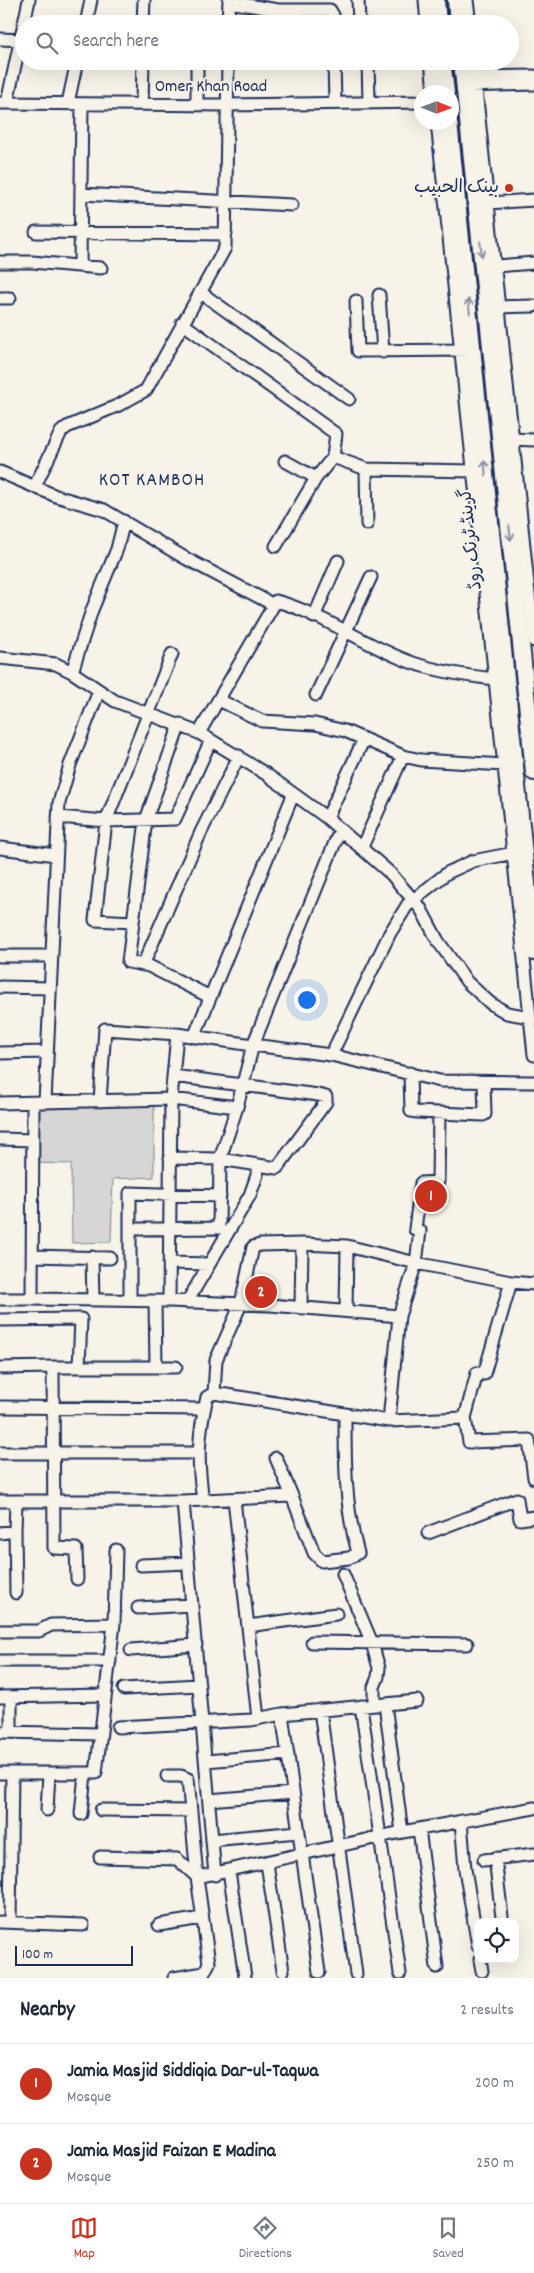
<!DOCTYPE html>
<html lang="en">
<head>
<meta charset="utf-8">
<style>
  body { margin:0; font-family:Dekko,"Playpen Sans Arabic",sans-serif; background:#f2f2f3; color:#1f2937 }
  .controls { position:absolute; right:15px; bottom:15px; display:grid; overflow:hidden; border-radius:10px; box-shadow:0 5px 20px #0002 }
  .controls button { width:45px; height:45px; display:grid; place-items:center; padding:0; border:0; border-bottom:1px solid #e0e1e3; background:#fff; color:#1f2937; font:25px sans-serif }
  .compass { position:absolute; left:414px; top:85px; width:45px; height:45px; border-radius:50%; background:#fff; box-shadow:0 5px 20px #0002; rotate:91deg }
  .scale { position:absolute; left:15px; bottom:12px; width:118px; box-sizing:border-box; padding-left:5px; border:2px solid #1b2f5e; border-top:0; font-size:14px; line-height:18px; white-space:nowrap; color:#1b2f5e; -webkit-text-stroke:4px #f7f3e8; paint-order:stroke }
  .you { position:absolute; left:306px; top:999px; width:18px; height:18px; margin:-12px; border:4px solid #fff; border-radius:50%; background:#1a73e8; box-shadow:0 0 0 8px #1a73e833 }
  .badge { display:grid; place-items:center; width:32px; height:32px; border-radius:50%; background:#c8321e; color:#fff; font-size:16px; font-weight:700 }
  .pin { position:absolute; translate:-50% -50%; border:2px solid #fff; box-shadow:0 1px 5px #0006 }
  .list { margin:0; padding:0; list-style:none }
  h2 { display:flex; justify-content:space-between; align-items:center; height:65px; margin:0; padding:0 20px; font-size:21px }
  h2 small { font-size:16px; font-weight:400; color:#747a83 }
  .list li { display:grid; grid-template-columns:32px 1fr auto; gap:15px; align-items:center; box-sizing:border-box; height:80px; padding:0 20px; border-top:1px solid #e0e1e3 }
  .list b { display:block; font-size:19px; white-space:nowrap }
  .list p { margin:0; font-size:16px; white-space:nowrap; color:#747a83 }
  .list em { font-size:16px; font-style:normal; color:#747a83 }
  .icon { flex:none; width:28px; height:28px; fill:none; stroke:currentColor; stroke-width:2; stroke-linecap:round; stroke-linejoin:round }
  .map { position:relative; flex:none; width:534px; height:1978px; overflow:hidden }
  .search { position:absolute; background:#fff; box-shadow:0 5px 20px #0002; left:15px; right:15px; top:15px; height:55px; display:flex; align-items:center; gap:12px; box-sizing:border-box; padding:0 18px; border-radius:28px; color:#747a83; font-size:19px }
  .sheet { height:225px; background:#fff }
  nav { display:flex; justify-content:space-around; align-items:center; box-sizing:border-box; height:70px; border-top:1px solid #e0e1e3; background:#fff; font-size:14px; color:#747a83 }
  nav a { display:grid; justify-items:center; gap:2px }
  nav .on { color:#c8321e }
  .map>svg:first-child { display:block }
  .green { fill:#d7d6d4; stroke:#798299 }
  .lines { fill:none; stroke-linecap:round; stroke-linejoin:round }
  .minor-casing { stroke:#1b2f5e; stroke-width:15 }
  .highway-casing { stroke:#1b2f5e; stroke-width:20 }
  .minor { stroke:#f7f3e8; stroke-width:11 }
  .highway { stroke:#f7f3e8; stroke-width:16 }
  .oneway { stroke:#8991a3 }
  .poi-dot { fill:#c8321e; stroke:#f7f3e8; stroke-width:2 }
  .labels { text-anchor:middle; dominant-baseline:central; stroke-width:4.5; stroke-linejoin:round; paint-order:stroke }
  .street-label { font-size:18px; fill:#1b2f5e; stroke:#f7f3e8 }
  .poi-label { font-size:18px; fill:#1b2f5e; stroke:#f7f3e8; text-anchor:end }
  .quarter-label { font-size:20px; letter-spacing:1px; fill:#1b2f5e; stroke:#f7f3e8 }
</style>
</head>
<body>
<div class="map">
<svg width="534" height="1978" viewBox="0 0 534 1978">
  <rect width="100%" height="100%" fill="#f7f3e8"/>
  <filter id="ink" filterUnits="userSpaceOnUse"><feTurbulence type="fractalNoise" baseFrequency=".02" numOctaves="2"/><feDisplacementMap in="SourceGraphic" scale="10" xChannelSelector="R" yChannelSelector="G"/><feConvolveMatrix kernelMatrix="1 2 1 2 8 2 1 2 1" color-interpolation-filters="sRGB"/></filter>
  <g filter="url(#ink)">
    <path class="green" d="M154,1099V1177L113,1179L111,1242L72,1243L71,1164L32,1163L33,1103Z"/>
    <g class="lines">
      <g class="minor-casing">
        <path id="minor" d="M358,0L359,21
          M425,0L427,24
          M467,0L470,24
          M229,2L278,10H330L333,15V24
          M86,24L91,0
          M143,24L144,0
          M228,24L229,0
          M0,39L24,40
          M197,61V104
          M334,61L335,103
          M368,61L369,102
          M431,61L434,92
          M473,61L534,641
          M468,77L534,76
          M468,86L534,84
          M0,103L227,105L422,102
          M7,103L29,0
          M68,103L77,61
          M142,104L143,61
          M437,122L534,1055
          M81,194L292,205
          M488,203L534,200
          M36,232L226,234
          M0,262H32L101,268
          M80,266L82,104
          M496,266L534,263
          M200,292L349,399
          M379,295L383,352
          M0,298H10
          M356,301L358,351L467,350
          M492,307L534,306
          M182,323L336,434L333,457L366,469L474,471
          M512,439L534,440
          M285,461L316,478
          M366,469L367,524
          M0,472L56,496L104,510L185,558L272,604
          M35,486L61,432L67,427L119,405L146,390L225,248L228,61
          M276,546L316,478L333,457
          M314,617L338,561
          M0,658L56,664L72,672L115,701L199,733L266,774L327,818L391,874L421,909L438,941L467,982L490,1003L507,1013L530,1017
          M72,672L92,610L117,549L124,521
          M316,695L371,577
          M219,700L262,721L315,724L345,731L403,756L421,760L504,765
          M180,724L146,820L128,962L149,966L210,997
          M199,733L276,601C324,614 367,647 413,663C440,672 467,676 495,679
          M58,817L106,821L175,819L211,740
          M327,818L364,739
          M362,847L403,756
          M0,848L56,855
          M133,922L95,920L106,821L172,654
          M0,956H51
          M143,965L201,832L239,756
          M0,987L49,988
          M177,1034L171,1099L169,1301L270,1305L399,1316
          M194,1037L293,795
          M0,1053L47,1052
          M331,1055L390,933L408,904L447,873L473,861L514,853
          M410,1073L411,1111L417,1112L483,1115L485,1114L484,1083
          M100,1101L105,1029L177,1034L253,1045L340,830
          M45,1102L59,803L70,765L99,691
          M0,1103L171,1099L237,1107L253,1045L331,1055L440,1081L534,1082
          M33,1103L32,1299L169,1301
          M0,1139L33,1140
          M170,1158L220,1159L277,1168L326,1102V1097L318,1095L173,1076
          M130,1229L219,1228L220,1159L237,1107
          M32,1256L110,1258
          M92,1257L93,1300
          M169,1263L209,1264
          M0,1299H32
          M130,1300V1193L220,1196
          M155,1301L156,1367
          M187,1302L250,1195L257,1175L258,1165
          M301,1308L302,1244
          M346,1311L347,1246
          M0,1320L81,1319L79,1367
          M0,1368L53,1367
          M0,1407L204,1409
          M345,1414L214,1393L216,1360L241,1304L253,1247L260,1245L302,1244L347,1246L416,1263L420,1231L415,1229L421,1183L438,1182L439,1113
          M465,1418L469,1442L529,1440L534,1478
          M389,1421L399,1316L416,1263L511,1282
          M0,1453H198
          M276,1458L292,1496
          M234,1499L258,1719
          M203,1500C197,1461 198,1436 207,1397L214,1393
          M0,1501H183
          M15,1531L16,1593
          M0,1533L15,1531L16,1501
          M428,1533L517,1499L520,1519L534,1517
          M141,1565L188,1563
          M343,1574L372,1643L379,1668L378,1677L374,1687V1705
          M77,1579L76,1549L54,1548L53,1367H176
          M138,1608L192,1605
          M248,1626L336,1614
          M0,1631H39L51,1625L114,1624
          M312,1642L467,1644
          M131,1650L196,1645
          M0,1661H110
          M124,1689L199,1685
          M0,1697L105,1695
          M385,1704L402,1832
          M361,1706L400,1973
          M320,1710L356,1974
          M282,1714L319,1972
          M118,1727L251,1720L282,1714L417,1701
          M0,1732L100,1734
          M11,1732V1697
          M206,1761L288,1754
          M0,1773H96L114,1624L116,1550
          M167,1776H181L188,1779L197,1877
          M209,1800L293,1793
          M47,1810L49,1774
          M101,1810L191,1811
          M81,1814L85,1774
          M461,1821L465,1869L478,1946
          M419,1829L437,1967
          M212,1840L298,1832
          M100,1857L177,1859L197,1877
          M495,1858L502,1917
          M484,1860L534,1854
          M267,1863L283,1971
          M229,1871L245,1977
          M215,1875L183,1501L292,1496L314,1553L322,1561L349,1558L358,1553C345,1508 345,1462 345,1414L389,1421L465,1418L477,1373L484,1374L511,1282L534,1284
          M0,1922L83,1925
          M10,1922L12,1773
          M159,1925L202,1918
          M480,1959L482,1971
          M174,1978L204,1973L209,1963L197,1877L397,1833L534,1808"/>
      </g>
      <g class="highway-casing">
        <path id="highway" d="M436,0L438,24
          M456,0L458,24
          M442,61L446,92
          M462,61L534,772
          M449,122L534,952"/>
      </g>
      <use href="#minor" class="minor"/>
      <use href="#highway" class="highway"/>
    </g>
    <defs><path id="oneway-shaft" d="M-6 0H5M1.5-3L5.5 0L1.5 3" fill="none" stroke-width="1.6" stroke-linecap="round" stroke-linejoin="round" transform="scale(1.25)"/></defs>
    <g class="oneway">
      <use href="#oneway-shaft" transform="translate(481 249) rotate(84)"/>
      <use href="#oneway-shaft" transform="translate(469 306) rotate(-96)"/>
      <use href="#oneway-shaft" transform="translate(485 468) rotate(-96)"/>
      <use href="#oneway-shaft" transform="translate(510 533) rotate(84)"/>
    </g>
  </g>
  <circle class="poi-dot" cx="509" cy="188" r="5"/>
  <g class="labels">
    <g class="street-label">
      <text x="211" y="87">Omer Khan Road</text>
      <text transform="translate(472 539) rotate(-96)">گرینڈ ٹرنک روڈ</text>
    </g>
    <g class="poi-label">
      <text x="499" y="188">بينک الحبيب</text>
    </g>
    <g class="quarter-label">
      <text x="152" y="481">KOT KAMBOH</text>
    </g>
  </g>
</svg>
<div class="controls">
<button><svg class="icon" aria-label="locate" viewBox="0 0 24 24"><circle cx="12" cy="12" r="6"/><path d="M12 2v4M12 18v4M2 12h4M18 12h4"/></svg></button>
</div>
<svg class="compass" viewBox="-18 -18 36 36"><path d="M0-13l5 13h-10z" fill="#e53935"/><path d="M0 13l5-13h-10z" fill="#747a83"/></svg>
<div class="scale">100 m</div>
<div class="you"></div>
<div class="pin badge" style="left:431px;top:1196px">1</div>
<div class="pin badge" style="left:261px;top:1292px">2</div>
<div class="search"><svg class="icon" aria-label="search" viewBox="0 0 24 24"><circle cx="10" cy="10" r="6"/><path d="M15 15l6 6"/></svg>Search here</div>
</div>
<section class="sheet">
<h2>Nearby<small>2 results</small></h2>
<ul class="list">
<li><span class="badge">1</span><div><b>Jamia Masjid Siddiqia Dar-ul-Taqwa</b><p>Mosque</p></div><em>200 m</em></li>
<li><span class="badge">2</span><div><b>Jamia Masjid Faizan E Madina</b><p>Mosque</p></div><em>250 m</em></li>
</ul>
</section>
<nav>
<a class="on"><svg class="icon" aria-label="map" viewBox="0 0 24 24"><path d="M3 6l6-2 6 2 6-2v14l-6 2-6-2-6 2zM9 4v14M15 6v14"/></svg>Map</a>
<a><svg class="icon" aria-label="directions" viewBox="0 0 24 24"><path d="M12 3l9 9-9 9-9-9zM9 14v-3h6M13 9l2 2-2 2"/></svg>Directions</a>
<a><svg class="icon" aria-label="saved" viewBox="0 0 24 24"><path d="M7 4h10v16l-5-4-5 4z"/></svg>Saved</a>
</nav>
</body>
</html>
